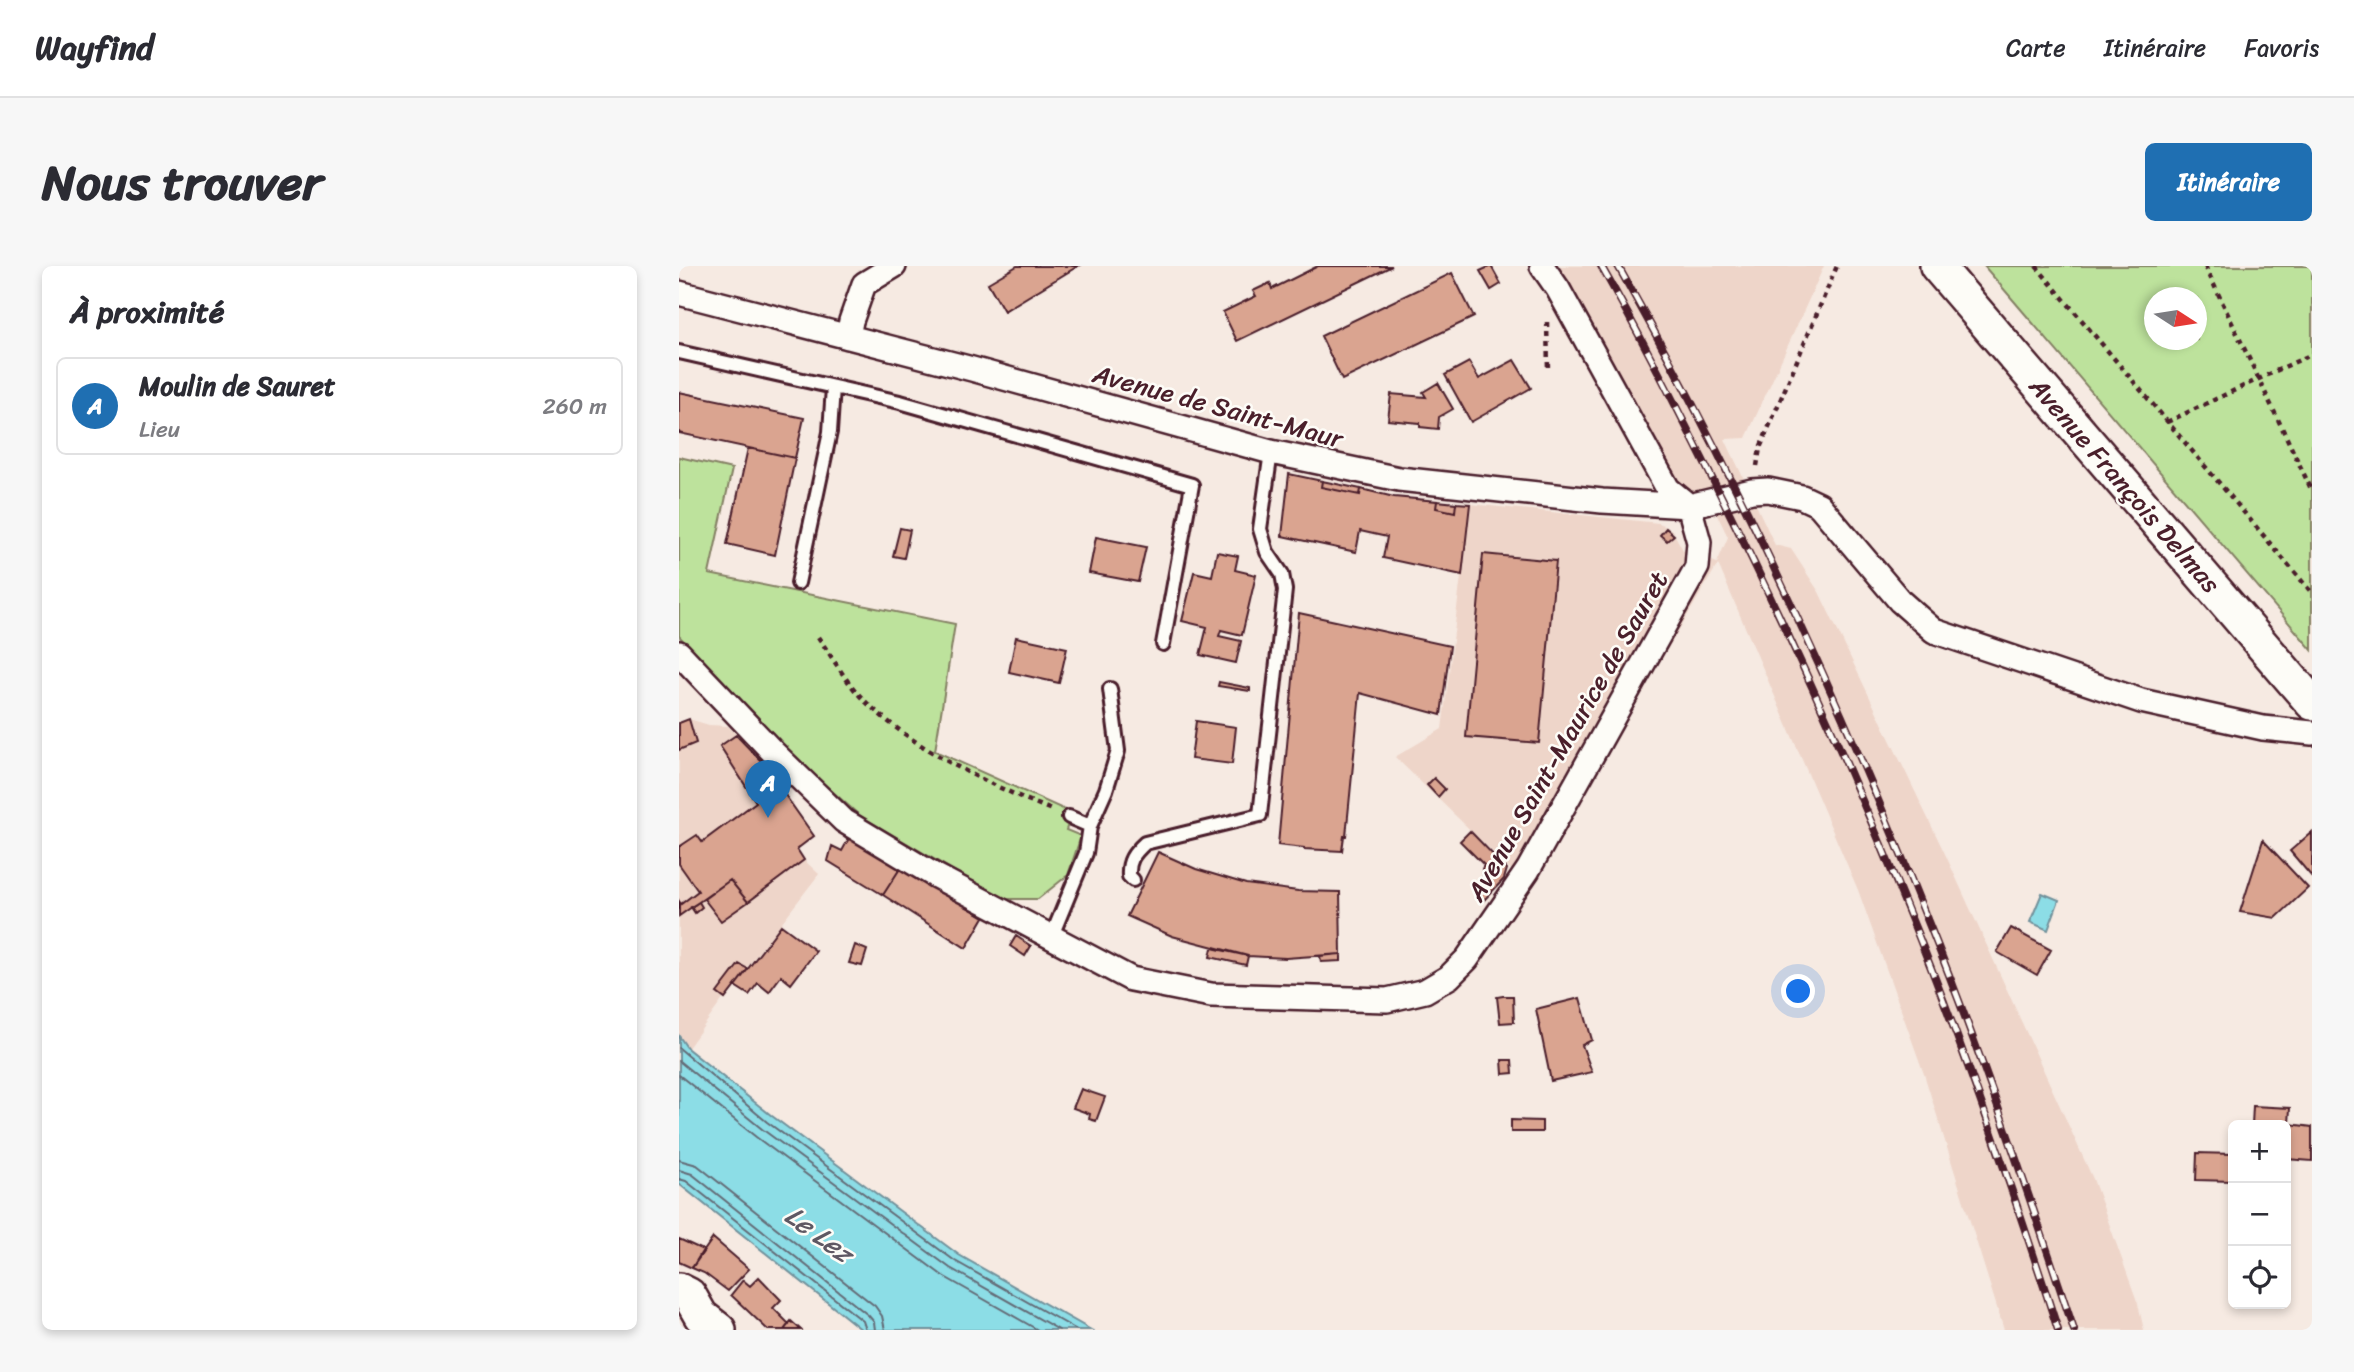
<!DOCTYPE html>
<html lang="fr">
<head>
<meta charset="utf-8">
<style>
  body { margin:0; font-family:Sriracha,sans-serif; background:#f7f7f7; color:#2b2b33 }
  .controls { position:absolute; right:21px; bottom:21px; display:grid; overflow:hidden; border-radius:10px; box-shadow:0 4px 10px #0003 }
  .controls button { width:63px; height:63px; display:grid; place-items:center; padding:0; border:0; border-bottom:2px solid #e1e1e2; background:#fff; color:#2b2b33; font:35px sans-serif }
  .compass { position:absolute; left:1465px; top:21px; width:63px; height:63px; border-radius:50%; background:#fff; box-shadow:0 4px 10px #0003; rotate:102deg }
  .you { position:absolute; left:1120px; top:726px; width:24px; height:24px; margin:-18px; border:5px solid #fff; border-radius:50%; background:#1a73e8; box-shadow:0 0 0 10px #1a73e833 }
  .badge { display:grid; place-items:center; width:46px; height:46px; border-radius:50%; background:#1f6fb2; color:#fff; font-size:23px; font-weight:700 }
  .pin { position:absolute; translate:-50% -58px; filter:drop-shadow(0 2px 4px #0008) }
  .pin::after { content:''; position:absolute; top:37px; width:24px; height:21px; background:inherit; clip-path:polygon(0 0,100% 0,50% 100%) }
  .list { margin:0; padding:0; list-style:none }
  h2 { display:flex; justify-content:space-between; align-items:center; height:91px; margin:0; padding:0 28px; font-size:30px }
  h2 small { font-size:23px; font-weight:400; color:#7c7c81 }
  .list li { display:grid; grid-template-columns:46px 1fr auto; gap:21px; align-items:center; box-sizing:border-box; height:98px; margin:0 14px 14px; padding:0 14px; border:2px solid #e1e1e2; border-radius:10px }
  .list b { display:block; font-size:26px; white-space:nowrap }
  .list p { margin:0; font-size:23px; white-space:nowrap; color:#7c7c81 }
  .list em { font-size:23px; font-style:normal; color:#7c7c81 }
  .icon { flex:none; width:38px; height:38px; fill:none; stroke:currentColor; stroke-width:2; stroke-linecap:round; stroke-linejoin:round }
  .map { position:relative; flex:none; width:1633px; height:1064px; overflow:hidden; border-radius:10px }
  header { display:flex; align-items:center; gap:42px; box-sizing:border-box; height:98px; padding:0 35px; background:#fff; border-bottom:2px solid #e1e1e2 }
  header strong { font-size:33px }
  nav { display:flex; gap:38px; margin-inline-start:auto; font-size:24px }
  .intro { display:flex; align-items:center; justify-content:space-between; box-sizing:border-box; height:168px; padding:0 42px }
  h1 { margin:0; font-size:49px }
  .button { padding:18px 32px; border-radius:10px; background:#1f6fb2; color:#fff; font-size:24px; font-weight:700 }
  main { display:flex; gap:42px; padding:0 42px }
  aside { flex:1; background:#fff; border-radius:10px; box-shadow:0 4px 10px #0003 }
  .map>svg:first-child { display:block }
  .built { fill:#eed5c9 }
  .green { fill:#bde29c; stroke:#848064; stroke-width:2; fill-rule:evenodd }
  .water { fill:#8cdde6; stroke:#72919b; stroke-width:2 }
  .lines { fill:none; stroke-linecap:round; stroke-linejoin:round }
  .shore { stroke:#646b76; stroke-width:2 }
  .building { fill:#daa490; stroke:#4a1f2b; stroke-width:2 }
  .service-casing { stroke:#4a1f2b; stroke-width:18 }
  .minor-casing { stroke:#4a1f2b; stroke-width:28 }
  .secondary-casing { stroke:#4a1f2b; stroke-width:38 }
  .path { stroke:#4a1f2b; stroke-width:4.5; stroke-dasharray:5 5; stroke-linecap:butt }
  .service { stroke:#fdfcf7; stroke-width:12 }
  .minor { stroke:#fdfcf7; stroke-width:23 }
  .secondary { stroke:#fdfcf7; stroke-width:33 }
  .rail-casing { stroke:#4a1f2b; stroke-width:8 }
  .rail { stroke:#fdfcf7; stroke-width:5; stroke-dasharray:16; stroke-linecap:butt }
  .labels { text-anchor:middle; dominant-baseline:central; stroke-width:5; stroke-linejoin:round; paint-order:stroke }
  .street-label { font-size:26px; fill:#4a1f2b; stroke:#fdfcf7 }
  .water-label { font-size:28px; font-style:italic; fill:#5e5863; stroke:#fdfcf7 }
</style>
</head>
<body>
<header>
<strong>Wayfind</strong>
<nav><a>Carte</a><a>Itinéraire</a><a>Favoris</a></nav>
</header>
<div class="intro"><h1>Nous trouver</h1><a class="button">Itinéraire</a></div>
<main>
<aside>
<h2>À proximité<small></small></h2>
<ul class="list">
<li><span class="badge">A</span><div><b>Moulin de Sauret</b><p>Lieu</p></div><em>260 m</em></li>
</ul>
</aside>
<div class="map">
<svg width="1633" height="1064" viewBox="0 0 1633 1064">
  <rect width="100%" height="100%" fill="#f6eae2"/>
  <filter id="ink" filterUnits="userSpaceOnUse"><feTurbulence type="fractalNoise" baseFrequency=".0143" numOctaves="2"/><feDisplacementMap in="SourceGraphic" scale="14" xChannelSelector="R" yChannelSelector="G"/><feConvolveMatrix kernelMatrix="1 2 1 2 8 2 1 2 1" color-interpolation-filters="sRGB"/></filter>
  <g filter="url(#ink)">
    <path class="built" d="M876,0H1145L1067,172L1046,173L1096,279L1112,283L1140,326L1268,592L1414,913L1459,1038L1465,1064H1325L1245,808L1179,624L1039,298L848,619L716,491L763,463L791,238L980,257L993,264L1004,284L1038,297L1049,271L1029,230L1000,221Z
      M10,453L30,459L49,460L82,495L135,570L118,583L125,594L140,608L49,726L9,782L0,770V457Z"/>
    <path class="green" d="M1305,0H1633V384ZM1476,32H1518V74H1476Z
      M0,191L53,203L30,308L276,358L256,485L393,547L387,564L402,570L389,609L359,633H323L180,549L100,478L0,370Z"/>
    <path class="water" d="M1363,627L1380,634L1369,664L1351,656Z
      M0,770L9,783L93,850L280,989L412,1064H183L0,918Z"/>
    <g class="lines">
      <path class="shore" d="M0,782L88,856L276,995L398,1064
        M0,795L83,863L271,1002L380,1064
        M0,809L77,871L264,1010L359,1064
        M0,894L18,899L196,1040L203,1050L206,1064
        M0,904L13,908L189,1049L195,1056L196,1064
        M0,913L7,915L184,1055L187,1064"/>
    </g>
    <path class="building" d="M338,0H399L325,45L309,17Z
      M639,0H713L558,75L544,46L577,30L574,25L591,17L593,23Z
      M812,0L822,18L812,24L801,5Z
      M773,7L795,51L663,114L642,70Z
      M835,94L852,122L792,156L766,109L790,96L800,113Z
      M759,117L774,143L760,151L759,163L741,161V157L709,154L712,128L747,131L744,126Z
      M0,126L125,152L116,192L0,167Z
      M69,182L116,192L96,289L48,278Z
      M610,208L643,215L642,221L681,229L682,223L715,231L758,235L757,242L776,246L777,237L791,238L783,309L704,292L708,271L681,265L677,286L603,270Z
      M643,215L682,223L681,229L642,221Z
      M758,235L777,237L776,246L757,242Z
      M221,262L231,264L225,292L214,290Z
      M987,262L995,269L988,275L981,269Z
      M417,271L467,281L459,316L410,307Z
      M538,286L559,290L556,304L577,309L563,369L542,364L540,370L562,375L557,397L521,389L528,361L503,355L515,306L533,310Z
      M804,288L877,295L860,477L787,471Z
      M620,347L771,380L762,449L681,427L667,570H665L663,585L625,583V582L599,579Z
      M337,371L388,382L380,417L330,406Z
      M540,416L571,422V425L539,420Z
      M10,453L17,477L0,484V457Z
      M517,455L557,461L553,498L512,493Z
      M57,469L82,495L135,570L118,583L125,594L69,636L51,614L0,650V635L2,638L19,625L0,598V581L18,569L23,576L77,536L41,480Z
      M755,512L766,523L759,531L748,519Z
      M791,565L828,603L825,613L805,634L794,624L805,612L803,603L805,599L781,575Z
      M1633,566V611L1611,585Z
      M167,568L222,601L204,629L149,595L153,580L163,585L169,574L165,571Z
      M1584,574L1629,622L1597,652L1561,646Z
      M479,586L517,603L567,618L619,625L661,626L662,688L607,692L569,690L493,670L448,650Z
      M222,601L305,651L287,682L204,629Z
      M51,614L69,636L42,655L25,633Z
      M20,636L23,641L16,647L12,641Z
      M102,659L137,685L112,718L102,710L90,726L79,717L70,729L56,720Z
      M1332,662L1372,684L1358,709L1318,686Z
      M337,670L352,680L346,690L331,680Z
      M176,679L188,684L183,700L170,697Z
      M533,682L569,690L567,699L531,691Z
      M662,688V695L642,696L641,690Z
      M60,698L69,703L46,733L38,727Z
      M824,730H834L835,756L821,757L818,731Z
      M901,732L913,774L903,779L913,806L872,815L857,743Z
      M823,794H833L834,807L824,808Z
      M402,823L426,831L417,855L410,853L411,848L394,842Z
      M1574,840L1611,842L1610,858L1633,861V895L1607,893V859H1573Z
      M832,854L863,855V866H832Z
      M1518,887L1554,888V915L1517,914Z
      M34,972L70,1003L49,1025L25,1007L13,1002Z
      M0,973L24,984L13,1002L0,996Z
      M80,1011L102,1034L94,1042L110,1058L105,1064H89L52,1029L64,1014L71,1020Z
      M112,1055L122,1064H105Z"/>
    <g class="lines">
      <g class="service-casing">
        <path id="service" d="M0,86L221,136L513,219L484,378
          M119,317L151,166L154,121
          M411,560L427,524L439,485L431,423
          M454,614L450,610C449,595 454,588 466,577L581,549L606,324L603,308L588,286L581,263L592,186
          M372,672L407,587L411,560L390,551"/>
      </g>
      <g class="minor-casing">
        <path id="minor" d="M863,0L879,23L989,223L1010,240
          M0,27L293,103L592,186L720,213L923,235L1010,240L1073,225L1089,224L1123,231L1140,239L1221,335L1255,365L1462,435L1584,462L1633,467
          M169,71L172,55L185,18L215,0
          M0,387L94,486L165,555L255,609L452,713L532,729L708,734L746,725L770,711L788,693L849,604L1018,301L1020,276L1010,240"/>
      </g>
      <g class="secondary-casing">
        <path id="secondary" d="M1258,0L1633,437
          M0,1024L10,1029L22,1050L40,1064"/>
      </g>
      <path class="path" d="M1357,0L1633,327
        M1526,0L1633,225
        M868,56L869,104
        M1488,156L1633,88
        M1078,200L1081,182L1158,0
        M139,371C154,392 168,418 186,435C240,487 307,517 375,545"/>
      <use href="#service" class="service"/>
      <use href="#minor" class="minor"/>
      <use href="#secondary" class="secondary"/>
      <g class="rail-casing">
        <path id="rail" d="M922,0C962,70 997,140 1033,212C1108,361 1177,514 1239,669C1291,799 1336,931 1379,1064
          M939,0C1059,213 1162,437 1252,663C1305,795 1350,930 1395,1064"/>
      </g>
      <use href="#rail" class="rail"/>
    </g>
  </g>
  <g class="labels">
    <g class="street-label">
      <text transform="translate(539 140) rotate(15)">Avenue de Saint-Maur</text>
      <text transform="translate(1446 219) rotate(49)">Avenue François Delmas</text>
      <text transform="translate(888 470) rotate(-60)">Avenue Saint-Maurice de Sauret</text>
    </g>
    <g class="water-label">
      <text transform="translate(140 968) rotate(36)">Le Lez</text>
    </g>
  </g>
</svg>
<div class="controls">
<button>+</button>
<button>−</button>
<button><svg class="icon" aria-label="locate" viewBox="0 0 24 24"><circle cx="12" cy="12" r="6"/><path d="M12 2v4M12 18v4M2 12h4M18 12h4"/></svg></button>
</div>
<svg class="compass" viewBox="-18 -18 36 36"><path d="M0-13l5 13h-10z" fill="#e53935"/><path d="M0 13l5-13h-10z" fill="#7c7c81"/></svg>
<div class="you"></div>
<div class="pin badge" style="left:89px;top:552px">A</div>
</div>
</main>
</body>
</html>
